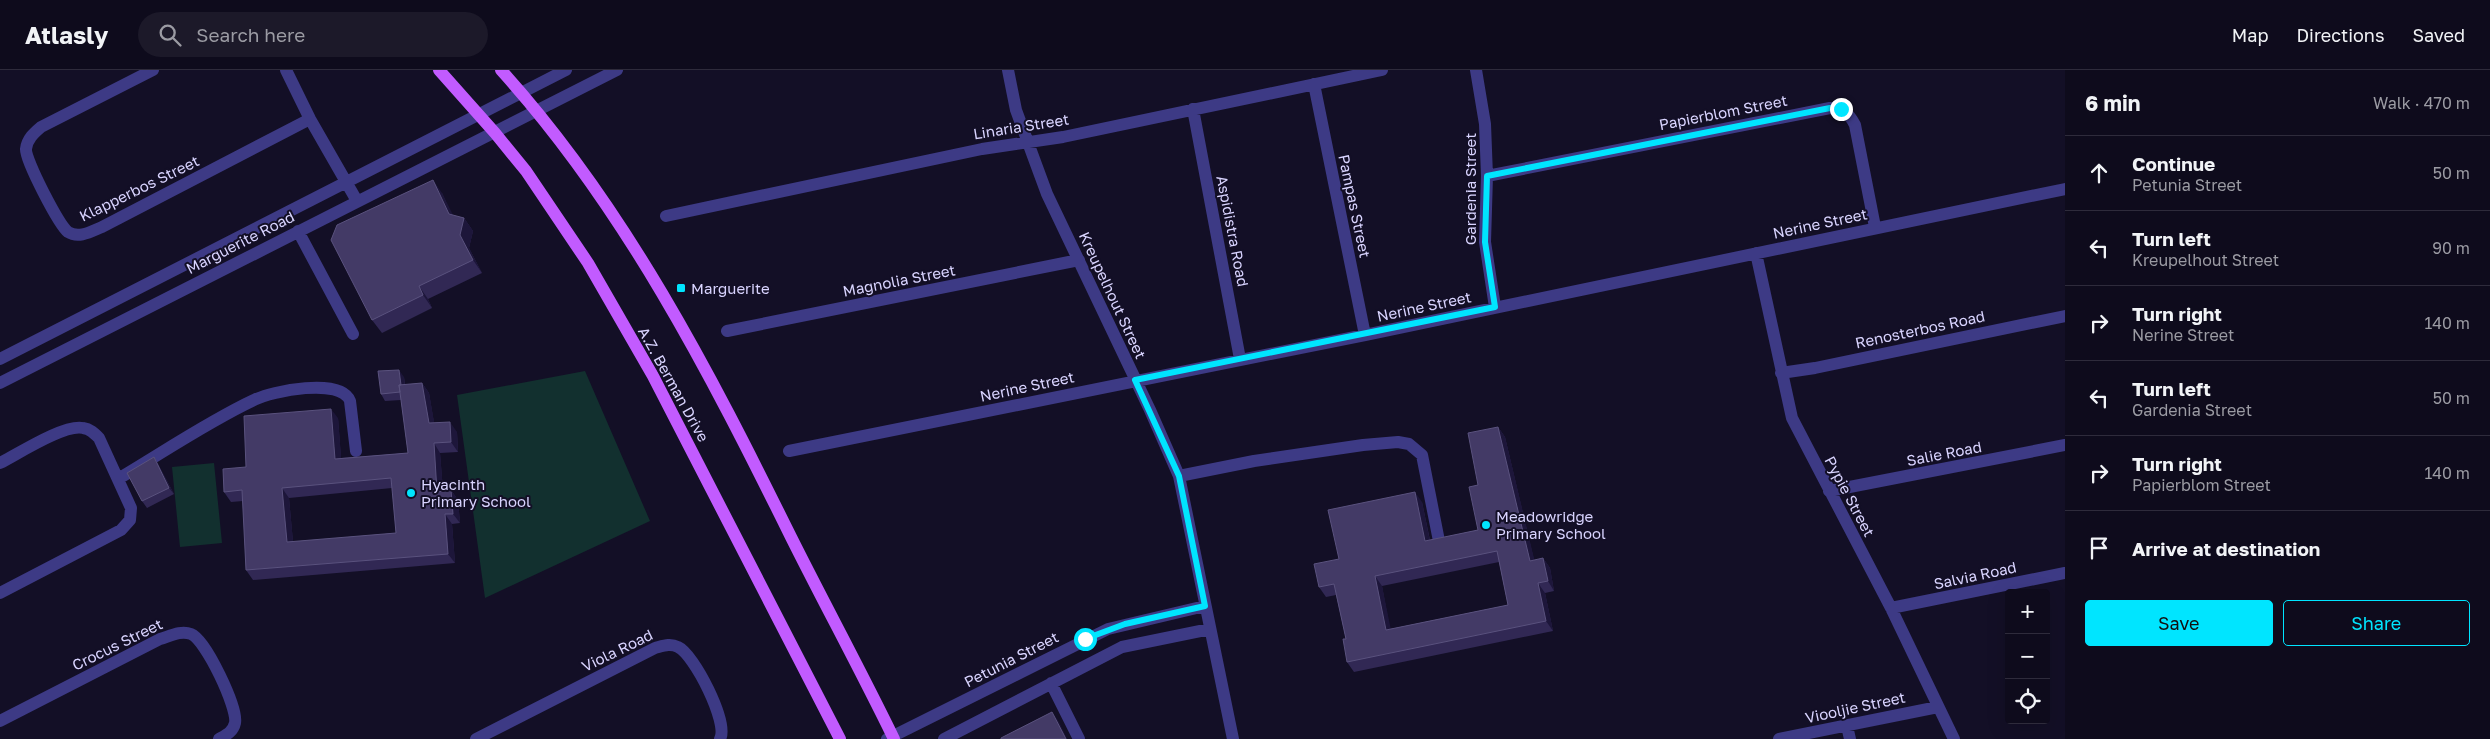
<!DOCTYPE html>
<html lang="en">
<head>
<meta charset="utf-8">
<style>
  body { margin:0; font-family:"Golos Text",sans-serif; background:#1c1929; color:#f1f3f6 }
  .controls { position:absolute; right:15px; bottom:15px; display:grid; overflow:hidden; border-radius:5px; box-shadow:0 5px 20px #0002 }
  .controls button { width:45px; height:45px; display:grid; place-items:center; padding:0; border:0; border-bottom:1px solid #2e2b3b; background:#0e0b1c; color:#f1f3f6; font:25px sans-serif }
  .stop { position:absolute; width:15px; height:15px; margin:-11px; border:4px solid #00e5ff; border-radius:50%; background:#fff }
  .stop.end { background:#00e5ff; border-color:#fff; box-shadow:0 1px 5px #0008 }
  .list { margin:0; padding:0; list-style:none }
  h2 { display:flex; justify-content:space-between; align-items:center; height:65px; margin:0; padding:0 20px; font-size:21px }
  h2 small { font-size:16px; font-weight:400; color:#9b9ba3 }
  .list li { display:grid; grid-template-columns:32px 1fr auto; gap:15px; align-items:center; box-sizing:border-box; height:75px; padding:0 20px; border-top:1px solid #2e2b3b }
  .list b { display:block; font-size:19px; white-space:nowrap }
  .list p { margin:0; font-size:16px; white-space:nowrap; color:#9b9ba3 }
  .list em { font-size:16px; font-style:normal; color:#9b9ba3 }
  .actions { display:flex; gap:10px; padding:15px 20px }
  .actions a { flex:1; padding:11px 0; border:1px solid #00e5ff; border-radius:5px; text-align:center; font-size:18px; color:#00e5ff }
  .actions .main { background:#00e5ff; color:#111 }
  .icon { flex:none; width:28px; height:28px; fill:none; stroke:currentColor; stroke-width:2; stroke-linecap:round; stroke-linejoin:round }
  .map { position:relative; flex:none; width:2065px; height:669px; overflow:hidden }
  header { display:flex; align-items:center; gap:30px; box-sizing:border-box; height:70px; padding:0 25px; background:#0e0b1c; border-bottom:1px solid #2e2b3b }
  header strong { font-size:24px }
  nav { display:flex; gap:28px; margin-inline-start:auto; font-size:18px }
  .search { width:350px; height:45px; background:#1c1929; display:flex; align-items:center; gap:12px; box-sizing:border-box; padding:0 18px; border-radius:28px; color:#9b9ba3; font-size:19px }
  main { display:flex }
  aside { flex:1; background:#0e0b1c }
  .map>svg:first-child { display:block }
  .green { fill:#12302f }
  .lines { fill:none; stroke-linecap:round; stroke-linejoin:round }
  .minor { stroke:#3d3a85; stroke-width:12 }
  .major { stroke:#c25bff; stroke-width:12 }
  .wall { fill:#312854; fill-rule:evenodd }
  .shaded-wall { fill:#1d163a }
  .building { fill:#433a66; stroke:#5a527e; fill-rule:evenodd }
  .route { stroke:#00e5ff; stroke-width:6 }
  .poi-dot { fill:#00e5ff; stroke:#130f26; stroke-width:2 }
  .labels { text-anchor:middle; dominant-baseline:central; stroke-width:4; stroke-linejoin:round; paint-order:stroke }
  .street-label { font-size:15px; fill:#d9d4ff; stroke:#130f26 }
  .poi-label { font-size:15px; fill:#d9d4ff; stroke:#130f26; text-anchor:start }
</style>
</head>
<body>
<header>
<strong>Atlasly</strong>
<div class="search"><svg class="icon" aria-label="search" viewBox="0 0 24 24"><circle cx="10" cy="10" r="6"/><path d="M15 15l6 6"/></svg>Search here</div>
<nav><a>Map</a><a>Directions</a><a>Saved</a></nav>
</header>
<main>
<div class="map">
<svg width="2065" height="669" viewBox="0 0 2065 669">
  <rect width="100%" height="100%" fill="#130f26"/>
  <path class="green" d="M585,301L650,451L485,528L457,325Z
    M214,393L222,473L180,477L172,397Z"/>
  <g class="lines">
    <path class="minor" d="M153,0L41,57C34,63 27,69 26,79C25,90 59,155 68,162C79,169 92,161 102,157L310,49
      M286,0L310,49L357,131
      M1008,0L1016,40L1047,124L1150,340L1179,406L1233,669
      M1476,0L1485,54L1487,106L1485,172L1495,237
      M1314,14L1365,265
      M1193,39L1240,289
      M1487,106L1830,38C1844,39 1849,43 1855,55L1875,157
      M666,146L982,79L1063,67L1382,0
      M298,161L353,264
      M1756,183L1792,348L1891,538L1954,669
      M727,261L1079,190
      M0,289L566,0
      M1781,303L1815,298L2065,246
      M0,313L617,0
      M789,381L1365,265L2065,119
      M0,393C18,384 64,354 83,358C90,359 94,363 99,368L131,438L130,450L121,460L0,523
      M1179,406L1254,391L1363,375L1398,372L1409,374L1422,385L1439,471
      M118,409C162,383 209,351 254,330C272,321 341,307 350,331L356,381
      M1829,421L2065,375
      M1891,538L2065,503
      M1051,613L1079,669
      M0,651L160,569C170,566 181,560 191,564C206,570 238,638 235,653C233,662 226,665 219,669
      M1847,656L1850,669
      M476,669L655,578C663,576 670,573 678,577C694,584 729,653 720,669
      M887,669L1108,559L1205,536
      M944,669L1122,577L1210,559
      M1779,669L1938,637"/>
    <path class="major" d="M439,0L495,63L526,101L588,193L653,306L840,669
      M501,0C625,137 710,303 791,467C825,535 861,601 894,669"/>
  </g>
  <path class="wall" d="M442,123L452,145L464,148L473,161L469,178L482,203L428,229L432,238L382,263L372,250Z
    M404,307L405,315L422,313L429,323L434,353L457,362L458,382L440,383L443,421L451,420L458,430L460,453L452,454L455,493L253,510L246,500L243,431L231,432L224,422L246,397L338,348L341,388L408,383L401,330L385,331L381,324ZM392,418L396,463L293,472L289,428Z
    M1498,357L1505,367L1534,490L1543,488L1550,498L1554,521L1545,523L1553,561L1354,602L1347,592L1346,569L1336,525L1326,527L1319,517L1339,489L1422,432L1430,470L1478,460V415ZM1499,492L1508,535L1390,559L1382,516Z
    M154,387L158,394L174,424L147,438L142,431Z"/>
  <path class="shaded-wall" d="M433,110L442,123L459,157L449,144Z
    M464,148L473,161L469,178L482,203L473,190L460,165Z
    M419,216L428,229L432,238L423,225Z
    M399,300L404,307L406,329L401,322Z
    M422,313L429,323L436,363L429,353Z
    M331,339L338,348L342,399L335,389Z
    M450,352L457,362L458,382L451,372Z
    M1498,357L1505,367L1537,501L1530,491Z
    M434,373L440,383L444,431L437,422Z
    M154,387L158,394L174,424L169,418Z
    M282,418L289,428L294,482L287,472Z
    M451,420L458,430L460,453L453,444Z
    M1415,422L1422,432L1432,481L1425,471Z
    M445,444L452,454L455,493L448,484Z
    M1543,488L1550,498L1554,521L1548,511Z
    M1375,506L1382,516L1393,570L1386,560Z
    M1538,513L1545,523L1553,561L1546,551Z
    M1052,642L1059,652L1067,669H1066Z"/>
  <path class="building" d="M433,110L449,144L464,148L460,165L473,190L419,216L423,225L372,250L331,170L337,155Z
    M399,300L401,315H399L400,322L381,324L378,301Z
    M422,313L429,353L450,352L451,372L434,373L437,422L451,420L453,444H445L448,484L246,500L242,420L224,422L223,399L246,397L244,346L331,339L335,389L408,383L399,315ZM391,408L396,463L287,472L282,418Z
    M1498,357L1530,491L1543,488L1548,511L1538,513L1546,551L1347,592L1343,569H1346L1334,514L1319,517L1314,494L1339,489L1328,440L1415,422L1425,471L1478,460L1469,417L1478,415L1468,363ZM1497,481L1508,535L1386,560L1375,506Z
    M154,387L169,418L142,431L127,403Z
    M1052,642L1066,669H1001V668Z"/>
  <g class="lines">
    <path class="route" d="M1085,569L1125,554L1205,536L1179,406L1135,310L1495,237L1485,172L1487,106L1830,38L1841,39"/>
  </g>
  <g class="poi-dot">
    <rect x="676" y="213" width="10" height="10" rx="2.5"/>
    <circle cx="411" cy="423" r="5"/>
    <circle cx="1486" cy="455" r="5"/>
  </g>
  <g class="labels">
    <g class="street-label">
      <text transform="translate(1723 42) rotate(-11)">Papierblom Street</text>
      <text transform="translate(1021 56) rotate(-9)">Linaria Street</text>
      <text transform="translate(139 118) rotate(-26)">Klapperbos Street</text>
      <text transform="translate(1470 119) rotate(-90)">Gardenia Street</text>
      <text transform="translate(1355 136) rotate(78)">Pampas Street</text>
      <text transform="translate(1820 153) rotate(-12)">Nerine Street</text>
      <text transform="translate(1233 161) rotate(79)">Aspidistra Road</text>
      <text transform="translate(240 172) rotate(-27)">Marguerite Road</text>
      <text transform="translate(899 210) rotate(-11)">Magnolia Street</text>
      <text transform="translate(1113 225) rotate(65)">Kreupelhout Street</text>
      <text transform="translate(1424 236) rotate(-12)">Nerine Street</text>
      <text transform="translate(1920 259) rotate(-12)">Renosterbos Road</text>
      <text transform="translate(674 314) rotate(61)">A.Z. Berman Drive</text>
      <text transform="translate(1027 316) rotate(-12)">Nerine Street</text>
      <text transform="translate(1944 383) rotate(-11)">Salie Road</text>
      <text transform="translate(1850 426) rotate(62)">Pypie Street</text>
      <text transform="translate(1975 505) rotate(-12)">Salvia Road</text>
      <text transform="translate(117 574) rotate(-26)">Crocus Street</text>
      <text transform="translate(617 580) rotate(-26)">Viola Road</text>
      <text transform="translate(1011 589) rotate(-27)">Petunia Street</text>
      <text transform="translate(1855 637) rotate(-12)">Viooljie Street</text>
    </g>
    <g class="poi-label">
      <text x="691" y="218">Marguerite</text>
      <text x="421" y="414">Hyacinth<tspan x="421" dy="17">Primary School</tspan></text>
      <text x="1496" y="446">Meadowridge<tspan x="1496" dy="17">Primary School</tspan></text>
    </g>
  </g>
</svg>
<div class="controls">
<button>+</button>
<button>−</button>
<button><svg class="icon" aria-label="locate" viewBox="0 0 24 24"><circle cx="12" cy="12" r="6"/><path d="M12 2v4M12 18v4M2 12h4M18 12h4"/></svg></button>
</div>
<div class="stop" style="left:1085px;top:569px"></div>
<div class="stop end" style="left:1841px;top:39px"></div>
</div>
<aside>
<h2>6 min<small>Walk · 470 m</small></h2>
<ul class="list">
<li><svg class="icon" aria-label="ahead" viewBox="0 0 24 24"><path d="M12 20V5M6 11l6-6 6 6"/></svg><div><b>Continue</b><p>Petunia Street</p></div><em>50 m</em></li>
<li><svg class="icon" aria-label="left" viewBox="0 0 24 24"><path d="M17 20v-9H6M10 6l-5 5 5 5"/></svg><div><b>Turn left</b><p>Kreupelhout Street</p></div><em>90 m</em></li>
<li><svg class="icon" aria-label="right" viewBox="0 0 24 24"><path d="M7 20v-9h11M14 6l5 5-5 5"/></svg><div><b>Turn right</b><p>Nerine Street</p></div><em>140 m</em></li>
<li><svg class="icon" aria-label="left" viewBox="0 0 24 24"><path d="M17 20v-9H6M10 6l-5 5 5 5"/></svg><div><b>Turn left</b><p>Gardenia Street</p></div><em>50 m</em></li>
<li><svg class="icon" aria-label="right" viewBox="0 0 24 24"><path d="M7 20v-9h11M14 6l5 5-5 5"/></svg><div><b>Turn right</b><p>Papierblom Street</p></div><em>140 m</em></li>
<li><svg class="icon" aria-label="arrive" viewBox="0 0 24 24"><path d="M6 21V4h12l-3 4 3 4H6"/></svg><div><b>Arrive at destination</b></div></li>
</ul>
<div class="actions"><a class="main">Save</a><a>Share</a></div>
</aside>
</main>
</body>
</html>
